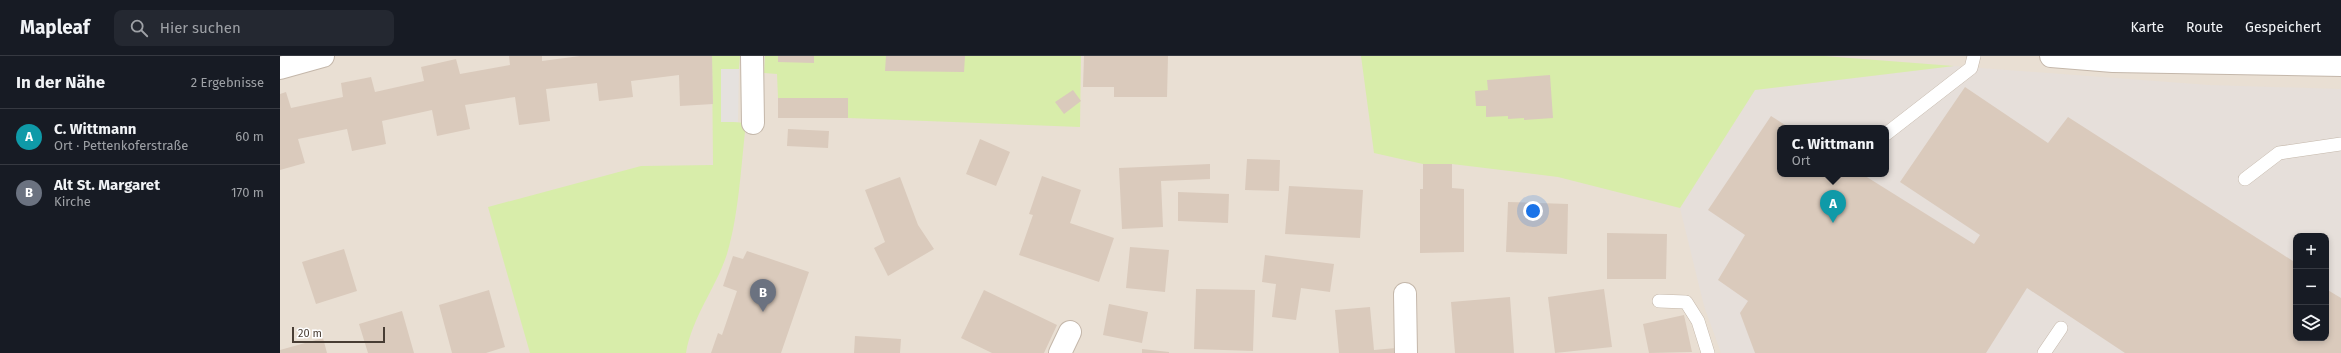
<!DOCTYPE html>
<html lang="de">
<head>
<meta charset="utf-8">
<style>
  body { margin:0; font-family:"Fira Sans",sans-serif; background:#242831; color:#f1f3f6 }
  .controls { position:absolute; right:12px; bottom:12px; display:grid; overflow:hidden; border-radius:8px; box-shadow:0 2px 6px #0003 }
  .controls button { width:36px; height:36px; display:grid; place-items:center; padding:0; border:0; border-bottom:1px solid #363941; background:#171b24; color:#f1f3f6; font:20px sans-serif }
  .scale { position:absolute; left:12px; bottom:10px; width:93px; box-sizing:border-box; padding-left:4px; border:2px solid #483d34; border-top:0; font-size:11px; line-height:14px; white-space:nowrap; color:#483d34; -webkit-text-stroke:3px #fff; paint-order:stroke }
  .you { position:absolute; left:1253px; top:155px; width:14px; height:14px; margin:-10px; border:3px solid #fff; border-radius:50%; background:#1a73e8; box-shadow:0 0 0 6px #1a73e833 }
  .badge { display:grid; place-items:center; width:26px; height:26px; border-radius:50%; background:#ff1412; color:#fff; font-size:13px; font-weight:700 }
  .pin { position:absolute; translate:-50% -33px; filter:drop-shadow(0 1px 2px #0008) }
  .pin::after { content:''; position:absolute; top:21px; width:14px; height:12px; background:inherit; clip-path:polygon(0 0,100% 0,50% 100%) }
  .popup { position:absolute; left:1497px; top:69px; width:112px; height:52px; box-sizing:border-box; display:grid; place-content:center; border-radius:8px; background:#171b24; filter:drop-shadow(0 1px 3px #0005); font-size:13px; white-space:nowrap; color:#9ea1a6 }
  .popup b { font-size:15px; color:#f1f3f6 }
  .popup::after { content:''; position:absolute; left:50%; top:100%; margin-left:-8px; border:8px solid transparent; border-top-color:#171b24 }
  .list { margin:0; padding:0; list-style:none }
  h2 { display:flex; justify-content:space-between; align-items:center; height:52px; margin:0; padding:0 16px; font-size:17px }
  h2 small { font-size:13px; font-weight:400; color:#9ea1a6 }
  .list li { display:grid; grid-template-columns:26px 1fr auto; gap:12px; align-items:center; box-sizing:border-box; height:56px; padding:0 16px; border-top:1px solid #363941 }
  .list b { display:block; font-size:15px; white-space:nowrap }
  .list p { margin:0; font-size:13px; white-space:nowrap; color:#9ea1a6 }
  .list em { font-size:13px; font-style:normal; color:#9ea1a6 }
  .icon { flex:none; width:22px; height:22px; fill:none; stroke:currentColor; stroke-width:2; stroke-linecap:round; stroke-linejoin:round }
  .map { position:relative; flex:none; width:2061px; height:297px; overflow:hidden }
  header { display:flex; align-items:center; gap:24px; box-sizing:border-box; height:56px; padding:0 20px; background:#171b24; border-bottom:1px solid #363941 }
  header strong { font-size:19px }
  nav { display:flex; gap:22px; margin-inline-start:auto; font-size:14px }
  .search { width:280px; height:36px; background:#242831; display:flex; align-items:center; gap:10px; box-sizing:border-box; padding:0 14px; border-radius:8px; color:#9ea1a6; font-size:15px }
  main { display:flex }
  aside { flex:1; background:#171b24 }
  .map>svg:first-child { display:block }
  .residential { fill:#e9dfd3; fill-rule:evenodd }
  .industrial { fill:#e6dfda; fill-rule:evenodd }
  .green { fill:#d8edaa }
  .parking { fill:#e5e1de }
  .building { fill:#dacabc }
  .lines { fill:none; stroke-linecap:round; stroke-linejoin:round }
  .service-casing { stroke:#c4b7aa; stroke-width:14 }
  .minor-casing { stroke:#c4b7aa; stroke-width:24 }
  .service { stroke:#fff; stroke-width:13 }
  .minor { stroke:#fff; stroke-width:22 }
</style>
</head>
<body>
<header>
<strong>Mapleaf</strong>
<div class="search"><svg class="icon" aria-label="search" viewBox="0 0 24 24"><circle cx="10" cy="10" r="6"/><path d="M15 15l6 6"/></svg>Hier suchen</div>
<nav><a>Karte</a><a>Route</a><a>Gespeichert</a></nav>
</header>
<main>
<aside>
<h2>In der Nähe<small>2 Ergebnisse</small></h2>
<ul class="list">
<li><span class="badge" style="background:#0f9aa8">A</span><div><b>C. Wittmann</b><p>Ort · Pettenkoferstraße</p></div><em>60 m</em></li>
<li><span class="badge" style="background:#6b7280">B</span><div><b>Alt St. Margaret</b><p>Kirche</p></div><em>170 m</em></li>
</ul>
</aside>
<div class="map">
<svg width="2061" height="297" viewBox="0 0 2061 297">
  <rect width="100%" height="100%" fill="#f4eee5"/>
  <path class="residential" d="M0,0H2061V297H0ZM1500,72H1606V118H1500ZM2016,180H2046V282H2016Z"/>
  <path class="industrial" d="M1674,10L1929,29L2061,33V297H1441L1424,250L1400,152L1475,34ZM1500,72H1606V118H1500ZM2016,180H2046V282H2016Z"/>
  <path class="green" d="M432,0H460L459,13H442L441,65L466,67C461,109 459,158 447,198C436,232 412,261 406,297H250L208,151L361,110L433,109Z
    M485,0H801L800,71L568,62L567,42H498L497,18L484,17Z
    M1081,0H1544L1674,10L1475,34L1400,152L1278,121L1172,108H1143L1094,97Z"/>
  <path class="parking" d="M441,13H459L458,66H441Z"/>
  <path class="building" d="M229,0H262V5L300,0H432L433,48L400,50L399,19L351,25L353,41L319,45L317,27L266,33L270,65L239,69L235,41L185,49L190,73L157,80L152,54L102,65L106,88L72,95L67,73L18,83L25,107L0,114V38L6,36L11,52L63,41L61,27L91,21L95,36L144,25L141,11L176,3L180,18L230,9Z
    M498,0H534V7L498,6Z
    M606,0H685L684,16L605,15Z
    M804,0H888L887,41H834V31H803Z
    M1270,19L1273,62L1244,64V62L1228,63V60L1206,61V50H1196L1195,35L1208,34L1207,24Z
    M1685,31L1768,87L1788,61L2016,207V282H2046V233L2061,242V297H1845L1747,232L1706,297H1475L1460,257L1468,245L1438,224L1465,179L1428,154L1491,60L1510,72H1500V118H1582L1694,188L1700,179L1620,126Z
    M793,34L801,45L784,58L775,46Z
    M498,42H568V62H498Z
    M508,73L549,75L548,92L507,90Z
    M700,83L730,96L716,130L686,118Z
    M967,103L1000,104L999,135L965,134Z
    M930,108V123L881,125L883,171L842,173L839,112Z
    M1143,108H1172V132L1184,133V196L1140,197V133H1143Z
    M762,120L801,134L790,167L834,182L819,226L739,199L753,159L749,158Z
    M620,121L638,169L654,193L608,220L594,192L605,186L585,134Z
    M1009,130L1083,134L1080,182L1005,178Z
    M898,136L949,138L948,167L898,165Z
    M1228,146L1288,148L1287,198L1226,196Z
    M1327,177L1387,178L1386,223H1327Z
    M850,191L889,194L885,236L846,232Z
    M64,193L77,235L36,248L22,206Z
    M467,195L529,216L501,297H431L438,277L442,279L457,235L443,230L453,200L463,203Z
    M985,199L1054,208L1050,236L1021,232L1016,264L992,261L996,228L982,226Z
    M916,233L975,234L973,295L914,293Z
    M1324,233L1332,291L1275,297L1268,241Z
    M209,234L225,291L206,297H172L159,249Z
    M704,234L777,269L764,297H712L681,282Z
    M1230,241L1234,297H1175L1171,246Z
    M829,248L868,256L862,287L823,279Z
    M1090,251L1094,294L1116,292V297H1059L1055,254Z
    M122,255L134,297H88L79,268Z
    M1404,259L1412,296L1369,297L1363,268Z
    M575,280L621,283L620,297H574Z
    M43,282L47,297H0V294Z
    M862,293L889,296V297H862Z"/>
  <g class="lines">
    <g class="service-casing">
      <path id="service" d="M1606,78L1691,12L1694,0
        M1965,123L1999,97L2061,88
        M1379,245L1406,246L1418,265L1428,297
        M1764,297L1781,272"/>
    </g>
    <g class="minor-casing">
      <path id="minor" d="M472,0L473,67
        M1771,0L1833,5L2061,9
        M0,12L43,0
        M1125,238L1126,297
        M780,297L790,276"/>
    </g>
    <use href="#service" class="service"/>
    <use href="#minor" class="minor"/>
  </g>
</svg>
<div class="controls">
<button>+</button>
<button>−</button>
<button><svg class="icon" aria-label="layers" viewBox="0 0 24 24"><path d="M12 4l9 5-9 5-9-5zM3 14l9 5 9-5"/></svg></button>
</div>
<div class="scale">20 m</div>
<div class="you"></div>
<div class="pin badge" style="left:1553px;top:167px;background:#0f9aa8">A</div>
<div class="popup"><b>C. Wittmann</b>Ort</div>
<div class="pin badge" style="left:483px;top:256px;background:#6b7280">B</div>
</div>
</main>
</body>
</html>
